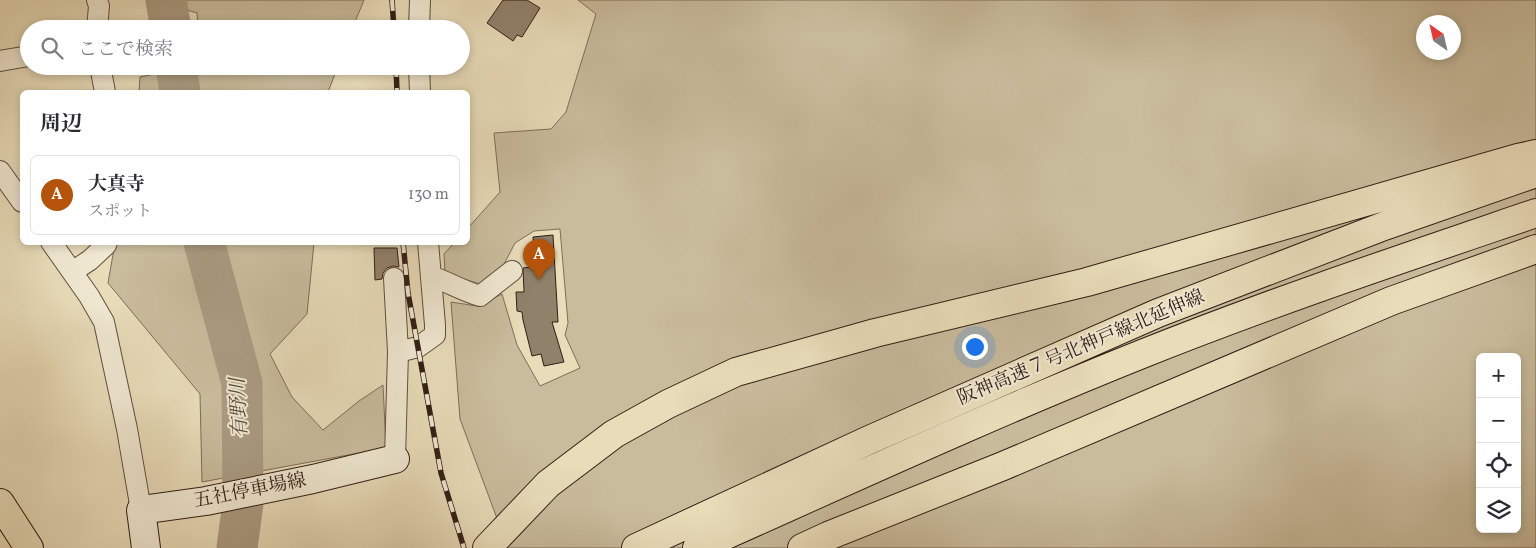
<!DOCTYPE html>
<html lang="ja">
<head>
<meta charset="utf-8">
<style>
  body { margin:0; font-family:Vollkorn,"Noto Serif JP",serif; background:#f7f7f7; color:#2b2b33 }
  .controls { position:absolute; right:15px; bottom:15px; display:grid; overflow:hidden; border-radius:8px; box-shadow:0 2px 8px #0003 }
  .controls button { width:45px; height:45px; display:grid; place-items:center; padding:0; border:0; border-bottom:1px solid #e1e1e2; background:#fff; color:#2b2b33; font:25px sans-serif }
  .compass { position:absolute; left:1416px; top:15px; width:45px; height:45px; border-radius:50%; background:#fff; box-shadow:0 2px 8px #0003; rotate:326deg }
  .you { position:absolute; left:974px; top:346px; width:18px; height:18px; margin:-12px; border:4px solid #fff; border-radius:50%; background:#1a73e8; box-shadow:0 0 0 8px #1a73e833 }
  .badge { display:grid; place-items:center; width:32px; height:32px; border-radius:50%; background:#b45309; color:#fff; font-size:16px; font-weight:700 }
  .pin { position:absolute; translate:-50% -41px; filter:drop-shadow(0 1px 2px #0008) }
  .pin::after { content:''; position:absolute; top:26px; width:18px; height:15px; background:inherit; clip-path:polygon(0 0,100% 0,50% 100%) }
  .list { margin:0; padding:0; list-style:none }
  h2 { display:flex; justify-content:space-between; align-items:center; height:65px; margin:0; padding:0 20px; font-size:21px }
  h2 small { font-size:16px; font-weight:400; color:#7c7c81 }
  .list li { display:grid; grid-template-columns:32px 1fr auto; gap:15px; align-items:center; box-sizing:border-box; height:80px; margin:0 10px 10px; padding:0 10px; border:1px solid #e1e1e2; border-radius:8px }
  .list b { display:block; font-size:19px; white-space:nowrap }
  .list p { margin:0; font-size:16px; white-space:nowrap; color:#7c7c81 }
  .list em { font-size:16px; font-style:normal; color:#7c7c81 }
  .icon { flex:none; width:28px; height:28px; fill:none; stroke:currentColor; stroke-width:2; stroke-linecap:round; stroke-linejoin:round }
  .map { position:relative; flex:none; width:1536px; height:548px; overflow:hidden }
  .search { position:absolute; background:#fff; box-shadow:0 2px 8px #0003; left:20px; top:20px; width:450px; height:55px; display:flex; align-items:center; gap:12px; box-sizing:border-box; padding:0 18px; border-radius:28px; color:#7c7c81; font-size:19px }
  .panel { position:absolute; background:#fff; box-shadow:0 2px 8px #0003; left:20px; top:90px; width:450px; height:155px; border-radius:8px }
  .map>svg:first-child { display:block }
  .green { fill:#c9bc9d; stroke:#7d6d5a; fill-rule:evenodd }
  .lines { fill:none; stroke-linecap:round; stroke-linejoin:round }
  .river { stroke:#aa9b82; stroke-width:41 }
  .building { fill:#90816b; stroke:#311e16 }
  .street-casing { stroke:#5f4e3f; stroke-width:22 }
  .secondary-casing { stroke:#311e16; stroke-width:30 }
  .primary-casing { stroke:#311e16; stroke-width:30 }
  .highway-casing { stroke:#311e16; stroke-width:30 }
  .street { stroke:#f0e8d2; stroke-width:20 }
  .secondary { stroke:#f0e8d2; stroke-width:28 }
  .primary { stroke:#e8dcb9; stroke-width:28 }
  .highway { stroke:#e8dcb9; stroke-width:28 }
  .rail-casing { stroke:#311e16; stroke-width:5.5 }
  .rail { stroke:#f0e8d2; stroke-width:4; stroke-dasharray:11; stroke-linecap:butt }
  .labels { text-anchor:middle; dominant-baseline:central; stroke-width:4; stroke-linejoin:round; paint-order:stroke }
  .street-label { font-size:19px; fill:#311e16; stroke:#f0e8d2 }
  .water-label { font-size:20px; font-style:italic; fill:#5b4a3c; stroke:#f0e8d2 }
</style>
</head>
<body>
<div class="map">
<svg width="1536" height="548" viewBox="0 0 1536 548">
  <rect width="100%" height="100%" fill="#e8dcb9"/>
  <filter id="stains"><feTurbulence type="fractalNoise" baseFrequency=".004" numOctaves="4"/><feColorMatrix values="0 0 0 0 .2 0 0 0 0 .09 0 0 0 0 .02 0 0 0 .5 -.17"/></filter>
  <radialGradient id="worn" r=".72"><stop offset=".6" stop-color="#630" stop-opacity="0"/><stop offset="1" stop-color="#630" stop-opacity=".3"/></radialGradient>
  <path class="green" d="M152,0H364L352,29H198L197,13Z
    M578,0H1536V548H508L460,419L451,302L477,306L502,294L517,345L540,386L580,368L565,335L568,323L560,229L534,231L515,243L502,268L480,284L445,273L444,254L454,243L468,242V228L500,192L494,133L551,129L566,112L596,14ZM1424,22H1454V52H1424ZM1480,357H1517V529H1480Z
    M193,66H338L328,92H139L140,77Z
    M115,243H314L307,314L270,354L292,397L323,430L359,401L383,385L386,448L202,482L200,394L108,283Z"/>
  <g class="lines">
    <path class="river" d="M166,0L171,29
      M176,66L180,92
      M204,242L242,383L243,503L237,548"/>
  </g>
  <path class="building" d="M503,0H527L540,8L522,37L517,35L513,41L487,23Z
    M553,235L558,322H552L564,362L544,366L541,354L532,356L523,320L522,312L517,311L516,292H524L523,268L530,267L529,255H534L533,237Z
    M374,248H397L399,267L393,266L387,268L383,273L382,279L375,280Z"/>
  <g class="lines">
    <g class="street-casing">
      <path id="street" d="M97,0L99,6L97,29
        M419,29L420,0
        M0,61L29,56
        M100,66L105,92
        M419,66L420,92
        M0,171L22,202
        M51,242L89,296L104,322L127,429L141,510
        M72,272L90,260L106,245L107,242
        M431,276C448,282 463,291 480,296L512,271
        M394,278L398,352
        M395,459L398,352L418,347L435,335V325L428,242"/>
    </g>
    <g class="secondary-casing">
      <path id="secondary" d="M146,548L141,510L206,501L313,479L395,459"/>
    </g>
    <g class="primary-casing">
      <path id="primary" d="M0,503L29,548"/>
    </g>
    <g class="highway-casing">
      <path id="highway" d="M487,548L548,484L614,434L668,404L736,372L875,333L1087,282L1518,158L1536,154
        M636,548L869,440L1158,313L1384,226L1536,173
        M697,548C845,482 992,414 1142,354C1272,302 1404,258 1536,213
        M802,548L828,536L1003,466L1391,301L1536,249"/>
    </g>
    <use href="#street" class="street"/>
    <use href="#secondary" class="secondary"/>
    <use href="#primary" class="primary"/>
    <use href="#highway" class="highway"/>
    <g class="rail-casing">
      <path id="rail" d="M392,0L394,29
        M396,66L397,92
        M403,242L408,293L441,473L464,548"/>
    </g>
    <use href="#rail" class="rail"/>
  </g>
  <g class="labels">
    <g class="street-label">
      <text transform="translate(1081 348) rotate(-23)">阪神高速７号北神戸線北延伸線</text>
      <text transform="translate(250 491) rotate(-11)">五社停車場線</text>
    </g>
    <g class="water-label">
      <text transform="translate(240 408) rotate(-93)">有野川</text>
    </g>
  </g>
  <rect width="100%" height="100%" filter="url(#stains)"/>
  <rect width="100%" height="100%" fill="url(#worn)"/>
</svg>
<div class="controls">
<button>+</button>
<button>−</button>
<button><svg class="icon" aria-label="locate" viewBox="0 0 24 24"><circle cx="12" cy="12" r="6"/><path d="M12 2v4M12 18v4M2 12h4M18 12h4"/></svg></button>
<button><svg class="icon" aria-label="layers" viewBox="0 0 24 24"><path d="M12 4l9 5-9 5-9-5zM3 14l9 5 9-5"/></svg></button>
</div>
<svg class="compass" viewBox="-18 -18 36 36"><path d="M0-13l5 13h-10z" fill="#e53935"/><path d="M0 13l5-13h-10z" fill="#7c7c81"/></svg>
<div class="you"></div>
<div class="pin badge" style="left:539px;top:280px">A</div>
<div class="search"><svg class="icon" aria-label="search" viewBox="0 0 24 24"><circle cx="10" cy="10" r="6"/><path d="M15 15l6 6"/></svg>ここで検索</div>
<section class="panel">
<h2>周辺<small></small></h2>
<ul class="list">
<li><span class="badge">A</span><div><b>大真寺</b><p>スポット</p></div><em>130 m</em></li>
</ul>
</section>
</div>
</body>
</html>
